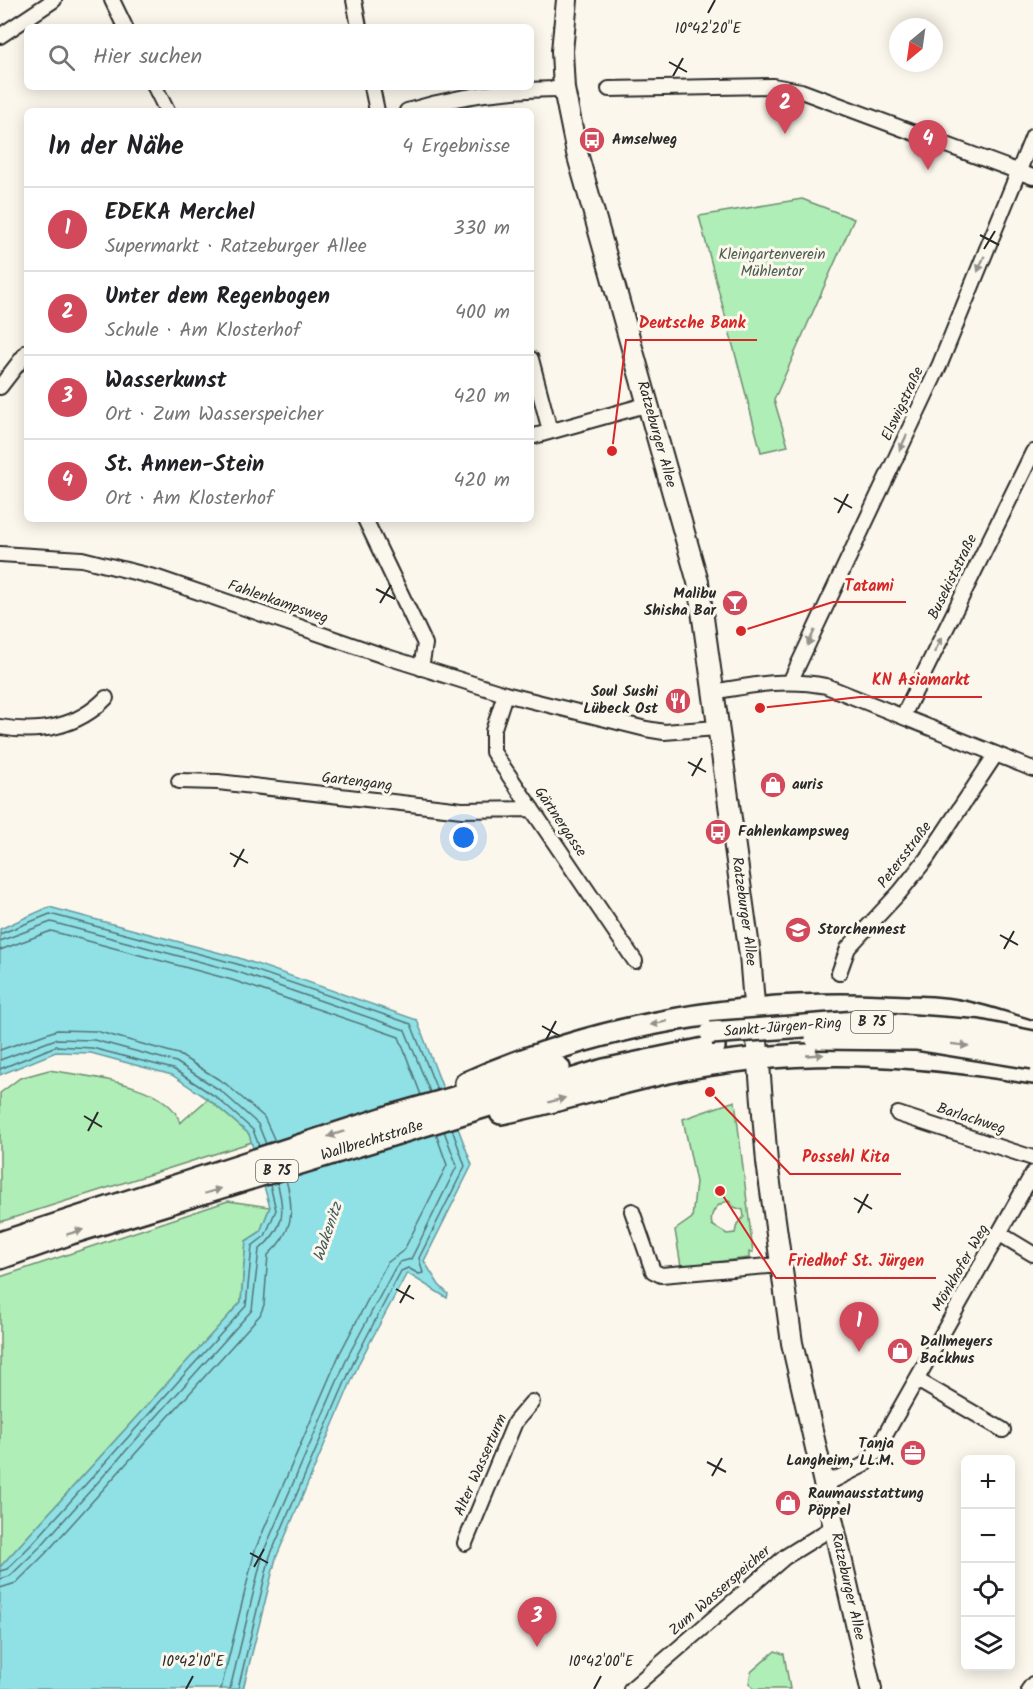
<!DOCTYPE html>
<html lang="de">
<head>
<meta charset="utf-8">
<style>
  body { margin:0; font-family:Kalam,sans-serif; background:#f6f6f6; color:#202124 }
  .controls { position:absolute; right:18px; bottom:18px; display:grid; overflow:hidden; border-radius:9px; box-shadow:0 3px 15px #0003 }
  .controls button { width:54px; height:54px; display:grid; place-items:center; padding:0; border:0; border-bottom:2px solid #e0e0e0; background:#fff; color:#202124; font:30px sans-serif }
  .compass { position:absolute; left:889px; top:18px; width:54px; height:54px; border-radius:50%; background:#fff; box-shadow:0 3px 15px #0003; rotate:209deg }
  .you { position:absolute; left:464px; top:838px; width:21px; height:21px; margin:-15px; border:4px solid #fff; border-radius:50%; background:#1a73e8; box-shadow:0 0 0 9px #1a73e833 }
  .badge { display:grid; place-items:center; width:39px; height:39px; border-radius:50%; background:#d1495b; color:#fff; font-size:20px; font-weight:700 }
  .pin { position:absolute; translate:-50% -50px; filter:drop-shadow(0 2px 3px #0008) }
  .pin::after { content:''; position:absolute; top:32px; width:21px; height:18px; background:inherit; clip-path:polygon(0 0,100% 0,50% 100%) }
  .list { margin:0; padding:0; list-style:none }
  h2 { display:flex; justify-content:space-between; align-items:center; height:78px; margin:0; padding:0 24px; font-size:26px }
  h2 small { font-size:20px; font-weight:400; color:#757577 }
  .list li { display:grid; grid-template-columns:39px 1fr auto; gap:18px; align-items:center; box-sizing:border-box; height:84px; padding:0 24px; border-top:2px solid #e0e0e0 }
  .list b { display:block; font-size:22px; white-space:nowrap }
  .list p { margin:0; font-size:20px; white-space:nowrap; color:#757577 }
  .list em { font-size:20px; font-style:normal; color:#757577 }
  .icon { flex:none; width:33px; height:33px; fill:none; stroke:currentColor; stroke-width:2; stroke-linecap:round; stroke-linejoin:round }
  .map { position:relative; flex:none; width:1033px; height:1689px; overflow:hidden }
  .search { position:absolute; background:#fff; box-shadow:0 3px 15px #0003; left:24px; top:24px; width:510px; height:66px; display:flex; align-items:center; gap:15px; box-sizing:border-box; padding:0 21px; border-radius:9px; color:#757577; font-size:22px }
  .panel { position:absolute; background:#fff; box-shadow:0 3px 15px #0003; left:24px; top:108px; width:510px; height:414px; border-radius:9px }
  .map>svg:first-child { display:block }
  .green { fill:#afeeb6; stroke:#6d8c70; stroke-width:1.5; fill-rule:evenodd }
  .water { fill:#8fe1e6; stroke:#67989b; stroke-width:1.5 }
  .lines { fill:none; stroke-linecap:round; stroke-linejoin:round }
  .shore { stroke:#537476; stroke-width:1.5 }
  .street-casing { stroke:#2b2b2b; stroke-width:18 }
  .secondary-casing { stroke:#2b2b2b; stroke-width:24 }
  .primary-casing { stroke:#2b2b2b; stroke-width:26 }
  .street { stroke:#fbf7ec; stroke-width:14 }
  .secondary { stroke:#fbf7ec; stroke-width:20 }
  .primary { stroke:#fbf7ec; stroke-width:21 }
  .primary-bridge-casing { stroke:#2b2b2b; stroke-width:26; stroke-linecap:butt }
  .primary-bridge { stroke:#fbf7ec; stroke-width:21 }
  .oneway { fill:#93918c }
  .ticks { fill:none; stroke:#2b2b2b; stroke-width:2 }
  .labels { text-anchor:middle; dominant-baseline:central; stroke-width:6; stroke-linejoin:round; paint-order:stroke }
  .shield { fill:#fbf7ec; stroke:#696865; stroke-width:1.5 }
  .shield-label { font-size:14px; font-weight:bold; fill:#2b2b2b }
  .poi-label { font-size:15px; font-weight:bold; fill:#2b2b2b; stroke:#fbf7ec; text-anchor:start }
  .park-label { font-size:15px; fill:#4c5c4e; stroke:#fbf7ec }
  .street-label { font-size:15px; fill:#2b2b2b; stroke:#fbf7ec }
  .water-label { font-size:16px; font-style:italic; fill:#44585a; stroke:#fbf7ec }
  .ticks-label { font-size:15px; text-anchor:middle; fill:#2b2b2b; stroke:#fbf7ec; stroke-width:6; stroke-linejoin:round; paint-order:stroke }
  .leader { fill:none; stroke:#d62828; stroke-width:2 }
  .callout-dot { fill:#d62828; stroke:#fbf7ec; stroke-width:2 }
  .callout-label { font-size:16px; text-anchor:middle; font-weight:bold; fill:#d62828; stroke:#fbf7ec; stroke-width:6; stroke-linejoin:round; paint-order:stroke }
</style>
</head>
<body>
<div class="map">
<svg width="1033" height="1689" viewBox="0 0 1033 1689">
  <rect width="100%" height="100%" fill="#fbf7ec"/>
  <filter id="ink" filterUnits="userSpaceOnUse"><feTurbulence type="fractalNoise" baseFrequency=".0167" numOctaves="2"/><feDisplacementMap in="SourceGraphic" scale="12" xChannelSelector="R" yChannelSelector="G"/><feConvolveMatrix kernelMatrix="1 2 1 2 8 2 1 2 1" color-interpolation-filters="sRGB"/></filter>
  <g filter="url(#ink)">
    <path class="green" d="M802,199L854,219L774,400L788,446L761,452L699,216Z
      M49,1070C84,1076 170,1083 180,1123L208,1099L249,1134L252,1142L0,1222V1093L20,1078Z
      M735,1101L753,1252H749V1258L681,1266L675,1230L692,1218L696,1182L683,1119ZM729,1201L734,1207L743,1210L744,1217L737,1224L735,1233L727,1234L712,1225C709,1213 717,1203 729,1201Z
      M228,1201L270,1207L260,1232L246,1241L241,1302L0,1567V1277Z
      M775,1651L784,1654L790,1689H754L749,1683L751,1672Z"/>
    <path class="water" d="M49,907L239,958L417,1020L472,1165L424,1261L439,1285L448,1294L447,1298L407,1273L360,1361L276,1558L243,1689H0V1567L241,1302L246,1241L260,1232L270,1207L249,1134L212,1102L172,1075L91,1053L56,1052L0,1075V929Z"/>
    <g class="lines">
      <path class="shore" d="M0,934L50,914L237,964L411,1024L437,1090
        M0,941L51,922L235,971L405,1030L430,1092
        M0,950L51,931L232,980L399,1037L421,1095
        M0,1050L57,1030L96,1031L178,1054L226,1084L264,1117L275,1141
        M0,1060L56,1039L94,1040L176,1062L221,1091L258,1124L266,1144
        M0,1069L56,1046L92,1048L173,1069L216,1097L253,1130L259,1146
        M0,1571L7,1569L33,1543L246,1306L252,1246L265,1236L276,1210L270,1185
        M0,1579L10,1576L39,1548L252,1310L259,1250C284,1228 286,1214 277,1182
        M0,1588L16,1583L45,1554L260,1315L264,1305L268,1255C293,1233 295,1211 286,1180
        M221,1689L255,1550L340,1353L387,1263L404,1250L447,1165L436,1134
        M230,1689L263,1553L348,1356L395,1268L400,1262L411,1259L457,1166L444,1131
        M238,1689L270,1556L355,1359L401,1271L408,1268L419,1274L423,1273L419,1258L465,1166L452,1129"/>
      <g class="street-casing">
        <path id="street" d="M112,0L125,27
          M354,0L359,27
          M0,36L54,0
          M155,87L167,111
          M372,87L377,111
          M609,89L773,86L801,91L1033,177
          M407,111C459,95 510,89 564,89
          M531,359L550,431
          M0,387L27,352
          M531,437L649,404
          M365,519L425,644L421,668
          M0,554L82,559L158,578L381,655L505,694L646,729L664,732L717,728
          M791,680L940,364L1033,136
          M713,692C752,685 786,678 826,686L1033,769
          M505,694L493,731V752L635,961
          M903,716L1033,452
          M0,727C39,734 78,727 106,698
          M179,781L218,782L462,810L532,809
          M839,973L848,948L900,892L927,858L996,754
          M898,1114L1033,1158
          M632,1211L653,1271L661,1275L780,1265
          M1000,1234L1033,1254
          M917,1380L1003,1430
          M826,1484L864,1465L875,1453L1033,1173
          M465,1543L515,1422L532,1402
          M631,1689L785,1557L835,1526
          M1029,1689L1033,1684"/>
      </g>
      <g class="secondary-casing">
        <g id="secondary">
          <path id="s1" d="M567,0L562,51L564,89L577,153L698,582L750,955L767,1162L792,1343L871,1689"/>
        </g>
      </g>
      <g class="primary-casing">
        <g id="primary">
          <path d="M466,1083C596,1025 740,1000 882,1006C910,1007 940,1007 967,1013C990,1018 1011,1026 1033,1032"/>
          <path d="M501,1113C562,1101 622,1081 683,1069C804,1046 912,1053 1033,1073"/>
          <path d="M0,1243L391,1116L559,1068"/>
          <path id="s2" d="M0,1258L71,1233L604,1070L714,1047"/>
        </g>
      </g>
      <use href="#street" class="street"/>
      <use href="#secondary" class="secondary"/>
      <use href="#primary" class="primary"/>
      <g class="primary-bridge-casing">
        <g id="primary-bridge">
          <path id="s3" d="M711,1033L857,1022L978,1031L1033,1042"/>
          <path d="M816,1038L916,1039L1033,1058"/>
        </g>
      </g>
      <use href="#primary-bridge" class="primary-bridge"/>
    </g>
    <defs><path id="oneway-solid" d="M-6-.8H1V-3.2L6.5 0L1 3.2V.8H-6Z" transform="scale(1.5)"/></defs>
    <g class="oneway">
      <use href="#oneway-solid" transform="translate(981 264) rotate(113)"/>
      <use href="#oneway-solid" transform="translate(903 443) rotate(115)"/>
      <use href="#oneway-solid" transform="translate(811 638) rotate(115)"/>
      <use href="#oneway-solid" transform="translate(938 645) rotate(-64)"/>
      <use href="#oneway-solid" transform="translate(659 1023) rotate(167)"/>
      <use href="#oneway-solid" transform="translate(960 1045) rotate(7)"/>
      <use href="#oneway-solid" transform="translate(815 1055) rotate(-3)"/>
      <use href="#oneway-solid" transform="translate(557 1100) rotate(-15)"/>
      <use href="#oneway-solid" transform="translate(336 1134) rotate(162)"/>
      <use href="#oneway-solid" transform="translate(213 1191) rotate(-17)"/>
      <use href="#oneway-solid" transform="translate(75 1232) rotate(-17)"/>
    </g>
  </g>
  <path class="ticks" d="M708,13L715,0M669,62L687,72M673,76L683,58M980,235L999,245M984,249L995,231M834,498L852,508M838,513L848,494M376,589L395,599M380,603L391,585M688,762L706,772M692,776L702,758M230,853L248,863M234,867L244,849M1000,935L1018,945M1004,949L1014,931M542,1026L560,1036M546,1040L556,1021M84,1116L102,1127M88,1131L98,1112M854,1198L872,1209M858,1213L868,1194M396,1289L414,1299M400,1303L410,1285M707,1462L726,1472M712,1476L722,1458M250,1553L268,1563M254,1567L264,1549M186,1689L193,1676M594,1689L601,1676"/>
  <defs>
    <g id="bus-disc" transform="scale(1.35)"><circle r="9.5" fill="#d1495b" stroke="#fbf7ec"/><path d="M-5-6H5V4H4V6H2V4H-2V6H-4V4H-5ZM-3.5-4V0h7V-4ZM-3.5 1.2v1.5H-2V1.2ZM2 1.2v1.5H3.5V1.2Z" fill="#fff"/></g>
    <g id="bar-disc" transform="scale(1.35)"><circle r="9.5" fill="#d1495b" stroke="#fbf7ec"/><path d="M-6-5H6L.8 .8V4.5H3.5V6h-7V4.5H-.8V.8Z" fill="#fff"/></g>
    <g id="restaurant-disc" transform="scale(1.35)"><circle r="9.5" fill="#d1495b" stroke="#fbf7ec"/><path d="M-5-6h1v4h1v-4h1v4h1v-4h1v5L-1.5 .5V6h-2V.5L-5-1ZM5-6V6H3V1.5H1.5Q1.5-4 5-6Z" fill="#fff"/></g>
    <g id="shop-disc" transform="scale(1.35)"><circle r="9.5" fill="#d1495b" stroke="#fbf7ec"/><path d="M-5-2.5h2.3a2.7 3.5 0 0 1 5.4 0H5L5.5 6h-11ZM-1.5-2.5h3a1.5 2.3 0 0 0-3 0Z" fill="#fff"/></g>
    <g id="school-disc" transform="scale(1.35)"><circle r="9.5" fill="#d1495b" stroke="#fbf7ec"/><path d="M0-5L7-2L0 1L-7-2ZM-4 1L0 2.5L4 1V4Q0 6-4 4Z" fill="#fff"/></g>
    <g id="office-disc" transform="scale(1.35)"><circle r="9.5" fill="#d1495b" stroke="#fbf7ec"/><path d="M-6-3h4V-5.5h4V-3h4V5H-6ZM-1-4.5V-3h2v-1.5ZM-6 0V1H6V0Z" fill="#fff"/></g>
  </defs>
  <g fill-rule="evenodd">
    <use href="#bus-disc" x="592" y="140"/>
    <use href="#bar-disc" x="735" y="603"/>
    <use href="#restaurant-disc" x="678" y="701"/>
    <use href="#shop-disc" x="773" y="785"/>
    <use href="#bus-disc" x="718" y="832"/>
    <use href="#school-disc" x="798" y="930"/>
    <use href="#shop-disc" x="900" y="1351"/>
    <use href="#office-disc" x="913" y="1453"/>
    <use href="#shop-disc" x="788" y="1503"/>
  </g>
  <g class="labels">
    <g class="shield">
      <rect x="851" y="1011" width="42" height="22" rx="4.5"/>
      <rect x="256" y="1160" width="42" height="22" rx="4.5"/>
    </g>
    <g class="shield-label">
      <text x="872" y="1022">B 75</text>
      <text x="277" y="1171">B 75</text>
    </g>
    <g class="poi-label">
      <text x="612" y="140">Amselweg</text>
      <text x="716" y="594" text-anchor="end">Malibu<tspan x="716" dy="17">Shisha Bar</tspan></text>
      <text x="658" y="692" text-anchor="end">Soul Sushi<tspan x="658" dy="17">Lübeck Ost</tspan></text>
      <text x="792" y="785">auris</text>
      <text x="738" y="832">Fahlenkampsweg</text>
      <text x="818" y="930">Storchennest</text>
      <text x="920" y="1342">Dallmeyers<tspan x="920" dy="17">Backhus</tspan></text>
      <text x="894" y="1444" text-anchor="end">Tanja<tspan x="894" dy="17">Langheim, LL.M.</tspan></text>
      <text x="808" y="1494">Raumausstattung<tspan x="808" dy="17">Pöppel</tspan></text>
    </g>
    <g class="park-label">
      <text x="772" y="255">Kleingartenverein<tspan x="772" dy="17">Mühlentor</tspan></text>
    </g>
    <g class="street-label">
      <text transform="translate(903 404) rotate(-65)">Elswigstraße</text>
      <text stroke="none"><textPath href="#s1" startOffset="447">Ratzeburger Allee</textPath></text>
      <text transform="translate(953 577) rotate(-64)">Busekiststraße</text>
      <text transform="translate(278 602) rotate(19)">Fahlenkampsweg</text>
      <text transform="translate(357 782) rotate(7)">Gartengang</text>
      <text transform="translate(560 822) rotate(56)">Gärtnergasse</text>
      <text transform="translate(905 855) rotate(-53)">Petersstraße</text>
      <text stroke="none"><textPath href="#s1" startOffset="933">Ratzeburger Allee</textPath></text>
      <text stroke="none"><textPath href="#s3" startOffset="72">Sankt-Jürgen-Ring</textPath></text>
      <text transform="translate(971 1119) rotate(18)">Barlachweg</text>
      <text stroke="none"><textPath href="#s2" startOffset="390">Wallbrechtstraße</textPath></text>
      <text transform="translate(961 1268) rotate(-60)">Mönkhofer Weg</text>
      <text transform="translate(481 1465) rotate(-66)">Alter Wasserturm</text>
      <text stroke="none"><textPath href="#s1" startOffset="1617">Ratzeburger Allee</textPath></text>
      <text transform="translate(720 1591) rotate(-41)">Zum Wasserspeicher</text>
    </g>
    <g class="water-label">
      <text transform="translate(328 1232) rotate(-71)">Wakenitz</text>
    </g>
  </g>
  <g class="ticks-label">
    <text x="708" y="33">10°42'20"E</text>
    <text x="193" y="1666">10°42'10"E</text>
    <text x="601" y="1666">10°42'00"E</text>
  </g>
  <path class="leader" d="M612 451L626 340H757M741 631L833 602H906M760 708L860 697H982M710 1092L790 1174H901M720 1191L776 1278H936"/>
  <g class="callout-dot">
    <circle cx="612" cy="451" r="6"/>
    <circle cx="741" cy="631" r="6"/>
    <circle cx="760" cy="708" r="6"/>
    <circle cx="710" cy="1092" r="6"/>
    <circle cx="720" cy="1191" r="6"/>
  </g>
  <g class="callout-label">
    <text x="692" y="328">Deutsche Bank</text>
    <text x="869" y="591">Tatami</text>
    <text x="921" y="685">KN Asiamarkt</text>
    <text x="846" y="1162">Possehl Kita</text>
    <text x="856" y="1266">Friedhof St. Jürgen</text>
  </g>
</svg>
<div class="controls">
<button>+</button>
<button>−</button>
<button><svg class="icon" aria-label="locate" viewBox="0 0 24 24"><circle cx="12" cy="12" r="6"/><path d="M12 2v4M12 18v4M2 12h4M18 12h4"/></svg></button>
<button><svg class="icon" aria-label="layers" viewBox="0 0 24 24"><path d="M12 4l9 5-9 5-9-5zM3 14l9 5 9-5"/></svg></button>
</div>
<svg class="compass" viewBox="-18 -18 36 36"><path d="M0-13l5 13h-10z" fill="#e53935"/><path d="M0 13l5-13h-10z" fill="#757577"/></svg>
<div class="you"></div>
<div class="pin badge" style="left:859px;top:1352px">1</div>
<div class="pin badge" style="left:785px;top:134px">2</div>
<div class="pin badge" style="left:537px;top:1647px">3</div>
<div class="pin badge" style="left:928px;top:170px">4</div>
<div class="search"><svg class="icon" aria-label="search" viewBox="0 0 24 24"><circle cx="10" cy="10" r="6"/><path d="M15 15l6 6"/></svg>Hier suchen</div>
<section class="panel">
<h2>In der Nähe<small>4 Ergebnisse</small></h2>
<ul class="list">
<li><span class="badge">1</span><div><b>EDEKA Merchel</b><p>Supermarkt · Ratzeburger Allee</p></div><em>330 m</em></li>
<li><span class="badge">2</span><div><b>Unter dem Regenbogen</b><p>Schule · Am Klosterhof</p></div><em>400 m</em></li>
<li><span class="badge">3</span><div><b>Wasserkunst</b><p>Ort · Zum Wasserspeicher</p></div><em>420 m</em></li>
<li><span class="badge">4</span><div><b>St. Annen-Stein</b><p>Ort · Am Klosterhof</p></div><em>420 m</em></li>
</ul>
</section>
</div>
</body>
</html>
